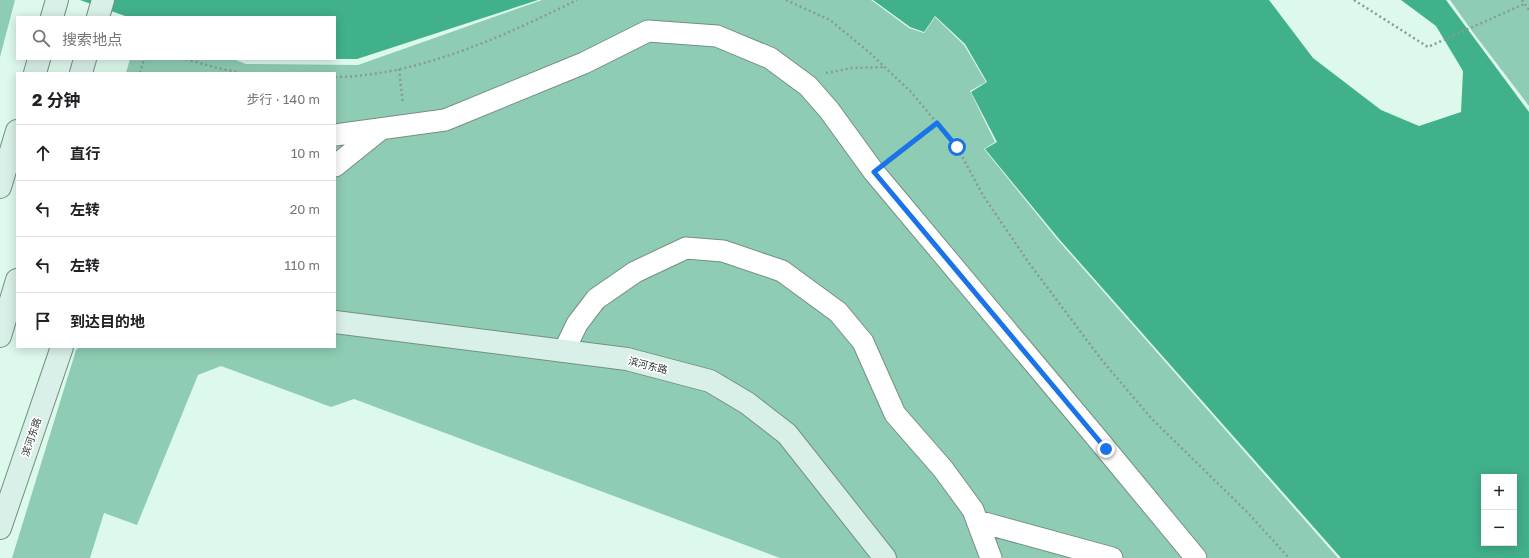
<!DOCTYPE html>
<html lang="zh">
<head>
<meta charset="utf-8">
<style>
  body { margin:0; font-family:"Golos Text","Noto Sans SC",sans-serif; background:#f2f2f2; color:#202124 }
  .controls { position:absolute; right:12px; bottom:12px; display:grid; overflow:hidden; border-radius:0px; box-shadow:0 2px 10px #0003 }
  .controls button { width:36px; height:36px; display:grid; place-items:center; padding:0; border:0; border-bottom:1px solid #e0e0e0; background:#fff; color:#202124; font:20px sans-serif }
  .stop { position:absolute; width:12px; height:12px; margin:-9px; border:3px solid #1a73e8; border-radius:50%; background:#fff }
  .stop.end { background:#1a73e8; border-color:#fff; box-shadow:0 1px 4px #0008 }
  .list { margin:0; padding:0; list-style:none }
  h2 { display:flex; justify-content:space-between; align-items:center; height:52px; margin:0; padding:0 16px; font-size:17px }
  h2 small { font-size:13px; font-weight:400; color:#757577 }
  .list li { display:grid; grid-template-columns:26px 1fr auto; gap:12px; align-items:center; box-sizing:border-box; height:56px; padding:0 16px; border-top:1px solid #e0e0e0 }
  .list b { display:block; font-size:15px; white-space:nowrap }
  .list em { font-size:13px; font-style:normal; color:#757577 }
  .icon { flex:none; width:22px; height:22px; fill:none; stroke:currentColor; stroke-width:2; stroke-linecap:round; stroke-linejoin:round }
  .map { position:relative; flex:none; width:1529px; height:558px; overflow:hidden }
  .search { position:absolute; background:#fff; box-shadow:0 2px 10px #0003; left:16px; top:16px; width:320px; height:44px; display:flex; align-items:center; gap:10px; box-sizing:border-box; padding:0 14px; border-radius:0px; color:#757577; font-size:15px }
  .panel { position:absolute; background:#fff; box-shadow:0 2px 10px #0003; left:16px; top:72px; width:320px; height:276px; border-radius:0px }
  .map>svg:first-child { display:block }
  .green { fill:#8ecdb3 }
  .water { fill:#41b18b; fill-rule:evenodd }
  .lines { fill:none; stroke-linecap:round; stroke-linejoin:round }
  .street-casing { stroke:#758f84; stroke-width:23 }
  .secondary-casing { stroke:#758f84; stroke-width:24 }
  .path { stroke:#889b92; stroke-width:2.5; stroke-dasharray:2 3; stroke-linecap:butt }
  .street { stroke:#fff; stroke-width:21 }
  .secondary { stroke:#d8f0e7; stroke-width:22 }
  .route { stroke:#1a73e8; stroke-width:5 }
  .labels { text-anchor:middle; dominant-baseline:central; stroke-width:3.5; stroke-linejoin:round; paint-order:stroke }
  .street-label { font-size:10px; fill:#2c3732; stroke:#fff }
</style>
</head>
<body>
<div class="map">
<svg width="1529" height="558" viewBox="0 0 1529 558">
  <rect width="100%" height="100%" fill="#ddf9ec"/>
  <path class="green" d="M0,0H15L0,57Z
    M542,0H871L909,28L924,33L935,17L964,45L986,82L970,91L995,142L984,149L1057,239L1338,558H780L354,399L331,407L221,366L198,375L137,525L104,513L90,558H12L76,350L79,347H335V73H126L130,59H233L246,64L358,65Z
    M1450,0H1529V106L1472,31Z"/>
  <path class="water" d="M80,0H538L357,59H335V17H128Z
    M873,0H1269L1313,58L1381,110L1419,126L1461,112L1463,71L1436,26L1401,0H1446L1529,112V558H1341L1059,239L985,149L997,142L971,92L987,82L965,44L935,16L924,32L910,27ZM1484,477H1514V543H1484Z"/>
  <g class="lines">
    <g class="street-casing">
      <path id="street" d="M335,135L445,120L584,63L648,31L717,36L770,58L808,86L829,110L874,172L1096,437L1196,558
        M335,166L381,129
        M564,351L577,324L596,299L635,272L686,248L723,251L782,271L838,312L863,342L895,414L943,469L973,510L991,558
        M977,521L1112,558"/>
    </g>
    <g class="secondary-casing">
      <path id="secondary" d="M52,17L57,0
        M98,17L103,0
        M35,73L39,59
        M81,73L85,59
        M0,187L17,131
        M335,322L627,359L710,381L747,403L787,434L885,558
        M0,336L17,280
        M0,528L62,347"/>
    </g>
    <path class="path" d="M786,0L830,20L870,53L911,92L957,147L984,197L1029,263L1101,359L1151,418L1248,513L1289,558
      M1354,0L1428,47L1524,4
      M1522,0L1529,10
      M186,59L217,68L241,73
      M399,69L403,104
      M140,73L144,59
      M826,73L852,68L885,67
      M335,77C418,76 504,36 577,0
      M891,158L937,123"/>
    <use href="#street" class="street"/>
    <use href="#secondary" class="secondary"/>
  </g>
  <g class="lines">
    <path class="route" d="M957,147L937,123L874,172L1106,449"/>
  </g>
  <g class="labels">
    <g class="street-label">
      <text transform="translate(648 365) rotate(14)">滨河东路</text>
      <text transform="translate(31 437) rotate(-71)">滨河东路</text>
    </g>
  </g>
</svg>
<div class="controls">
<button>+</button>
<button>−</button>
</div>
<div class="stop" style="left:957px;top:147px"></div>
<div class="stop end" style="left:1106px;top:449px"></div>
<div class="search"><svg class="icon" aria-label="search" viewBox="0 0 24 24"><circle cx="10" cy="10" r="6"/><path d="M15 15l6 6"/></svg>搜索地点</div>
<section class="panel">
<h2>2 分钟<small>步行 · 140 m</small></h2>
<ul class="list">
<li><svg class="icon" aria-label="ahead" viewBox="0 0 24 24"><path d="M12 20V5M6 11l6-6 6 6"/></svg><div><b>直行</b></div><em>10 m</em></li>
<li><svg class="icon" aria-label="left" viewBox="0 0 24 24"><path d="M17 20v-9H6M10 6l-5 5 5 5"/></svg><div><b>左转</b></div><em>20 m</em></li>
<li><svg class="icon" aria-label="left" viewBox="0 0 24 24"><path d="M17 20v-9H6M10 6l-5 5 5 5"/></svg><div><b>左转</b></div><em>110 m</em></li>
<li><svg class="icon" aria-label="arrive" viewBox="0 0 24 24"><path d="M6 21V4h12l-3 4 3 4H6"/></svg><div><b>到达目的地</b></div></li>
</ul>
</section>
</div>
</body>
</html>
